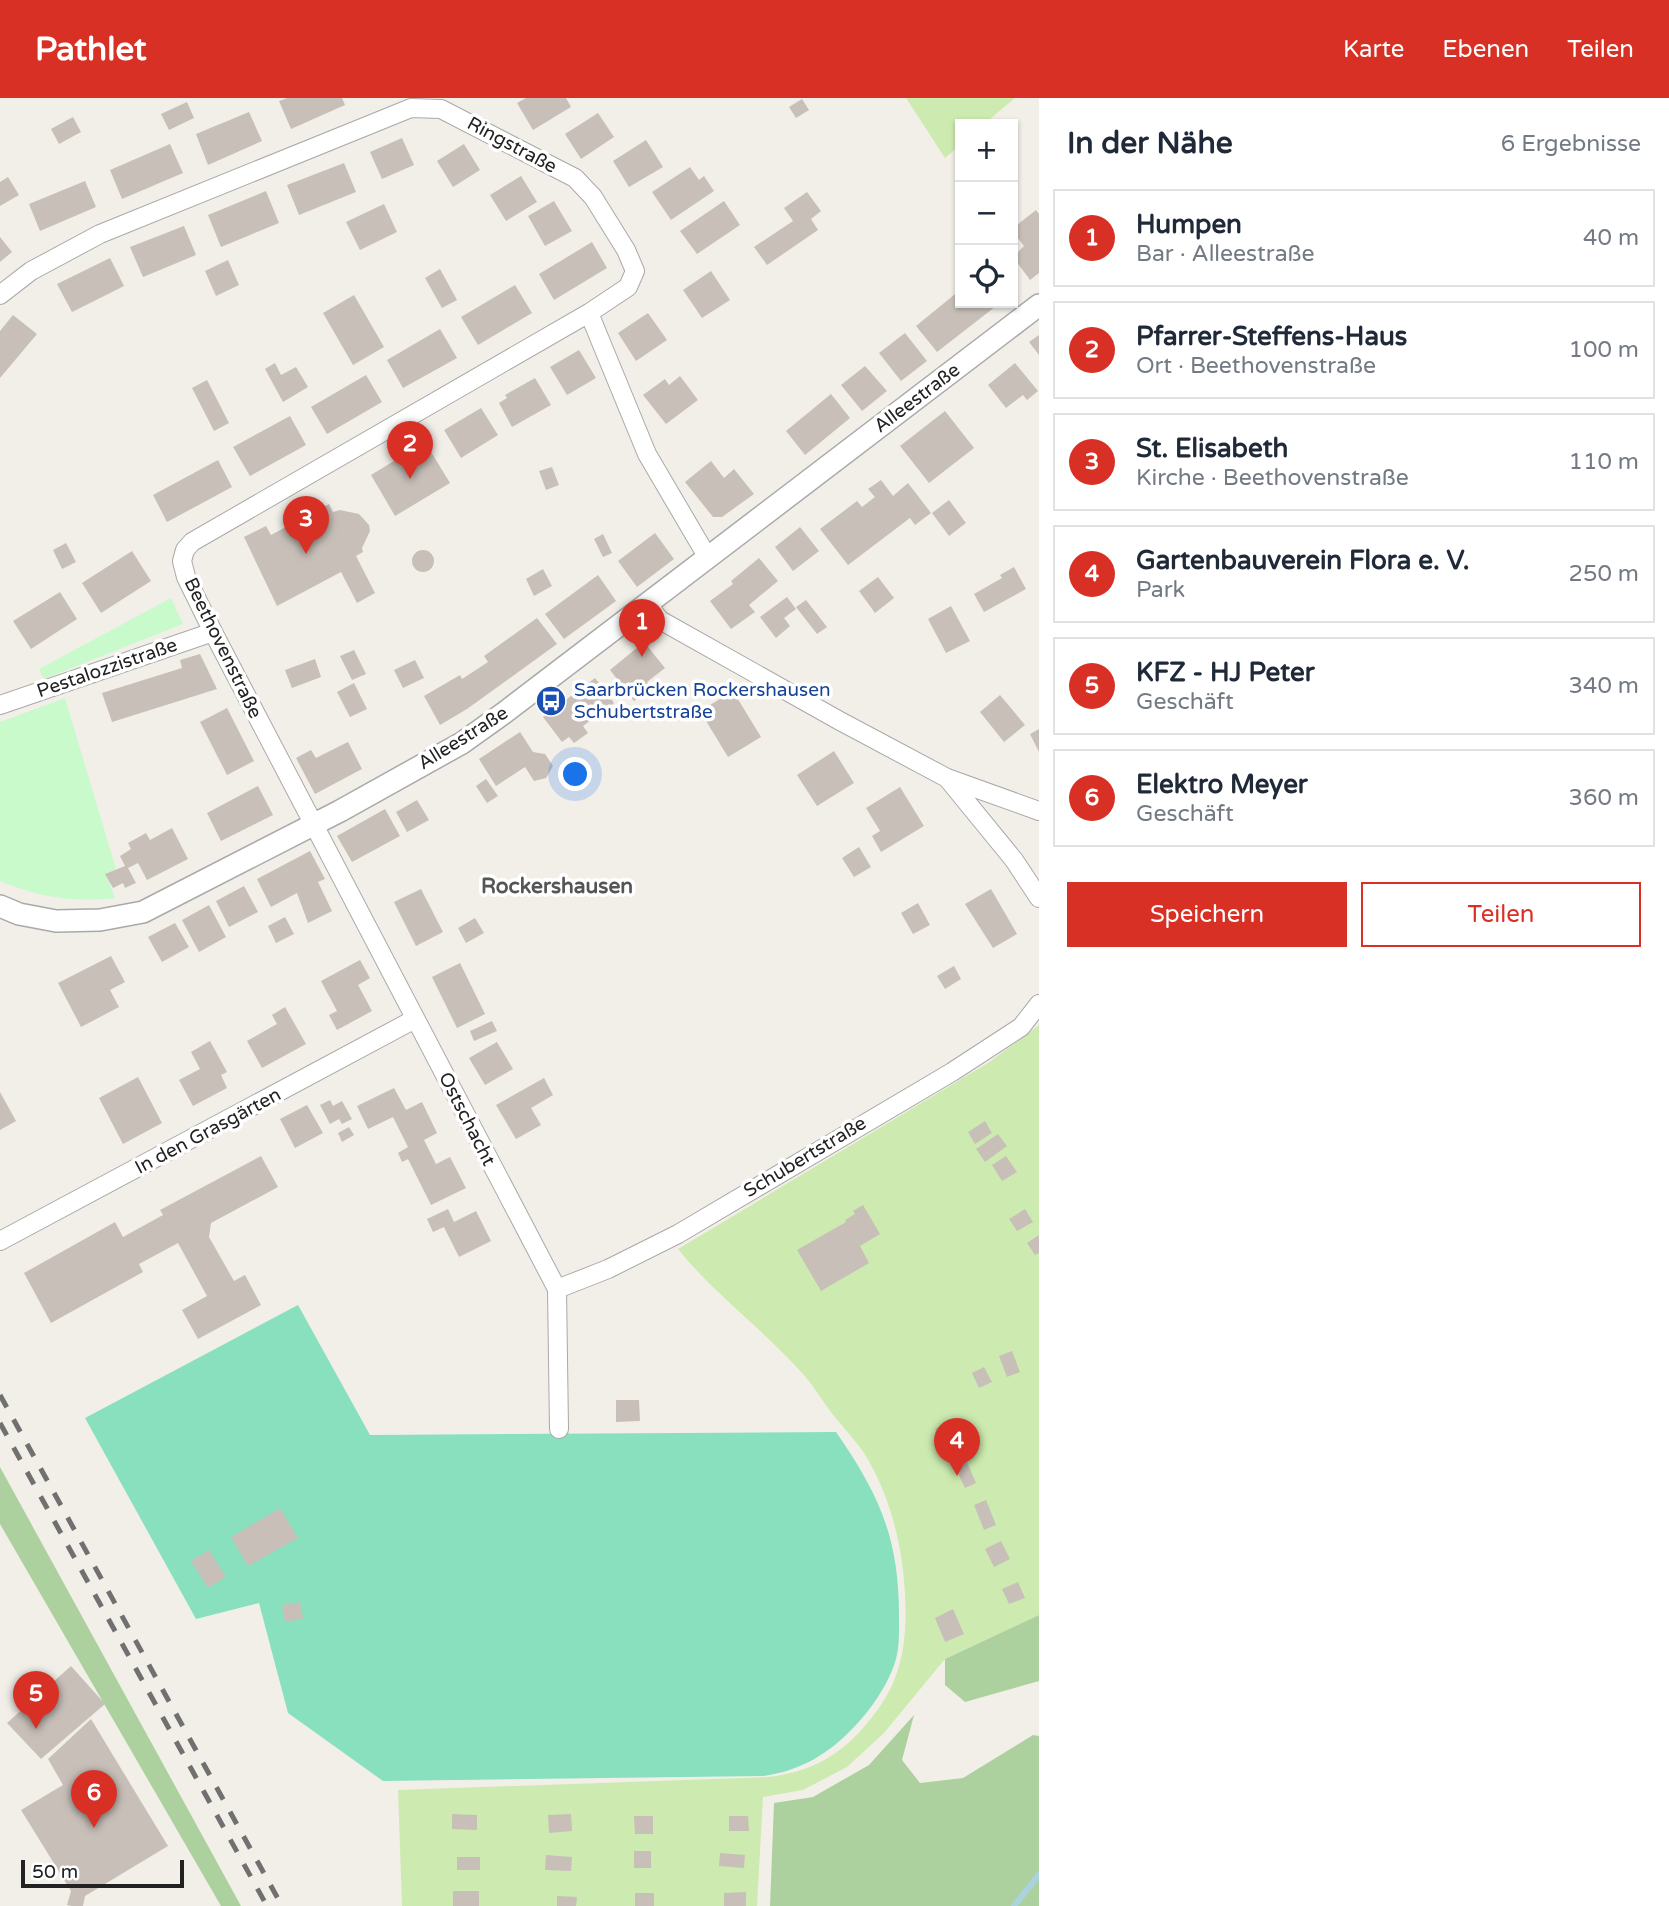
<!DOCTYPE html>
<html lang="de">
<head>
<meta charset="utf-8">
<style>
  body { margin:0; font-family:"Varela Round",sans-serif; background:#f2f2f3; color:#1f2937 }
  .controls { position:absolute; right:21px; top:21px; display:grid; overflow:hidden; border-radius:0px; box-shadow:0 2px 5px #0004 }
  .controls button { width:63px; height:63px; display:grid; place-items:center; padding:0; border:0; border-bottom:2px solid #e0e1e3; background:#fff; color:#1f2937; font:35px sans-serif }
  .scale { position:absolute; left:21px; bottom:18px; width:163px; box-sizing:border-box; padding-left:7px; border:4px solid #222; border-top:0; font-size:19px; line-height:24px; white-space:nowrap; color:#222; -webkit-text-stroke:5px #fff; paint-order:stroke }
  .you { position:absolute; left:576px; top:677px; width:24px; height:24px; margin:-18px; border:5px solid #fff; border-radius:50%; background:#1a73e8; box-shadow:0 0 0 10px #1a73e833 }
  .badge { display:grid; place-items:center; width:46px; height:46px; border-radius:50%; background:#d93025; color:#fff; font-size:23px; font-weight:700 }
  .pin { position:absolute; translate:-50% -58px; filter:drop-shadow(0 2px 4px #0008) }
  .pin::after { content:''; position:absolute; top:37px; width:24px; height:21px; background:inherit; clip-path:polygon(0 0,100% 0,50% 100%) }
  .list { margin:0; padding:0; list-style:none }
  h2 { display:flex; justify-content:space-between; align-items:center; height:91px; margin:0; padding:0 28px; font-size:30px }
  h2 small { font-size:23px; font-weight:400; color:#747a83 }
  .list li { display:grid; grid-template-columns:46px 1fr auto; gap:21px; align-items:center; box-sizing:border-box; height:98px; margin:0 14px 14px; padding:0 14px; border:2px solid #e0e1e3; border-radius:0px }
  .list b { display:block; font-size:26px; white-space:nowrap }
  .list p { margin:0; font-size:23px; white-space:nowrap; color:#747a83 }
  .list em { font-size:23px; font-style:normal; color:#747a83 }
  .actions { display:flex; gap:14px; padding:21px 28px }
  .actions a { flex:1; padding:16px 0; border:2px solid #d93025; border-radius:0px; text-align:center; font-size:24px; color:#d93025 }
  .actions .main { background:#d93025; color:#fff }
  .icon { flex:none; width:38px; height:38px; fill:none; stroke:currentColor; stroke-width:2; stroke-linecap:round; stroke-linejoin:round }
  .map { position:relative; flex:none; width:1039px; height:1808px; overflow:hidden }
  header { display:flex; align-items:center; gap:42px; box-sizing:border-box; height:98px; padding:0 35px; background:#d93025; color:#fff }
  header strong { font-size:33px }
  nav { display:flex; gap:38px; margin-inline-start:auto; font-size:24px }
  main { display:flex }
  aside { flex:1; background:#fff }
  .map>svg:first-child { display:block }
  .grass { fill:#cdebb0 }
  .forest { fill:#add19e }
  .park { fill:#c8facc }
  .pitch { fill:#88e0be }
  .lines { fill:none; stroke-linecap:round; stroke-linejoin:round }
  .stream { stroke:#aad3df; stroke-width:6 }
  .building { fill:#c7bfb8 }
  .minor-casing { stroke:#a9a9a9; stroke-width:20 }
  .tertiary-casing { stroke:#a9a9a9; stroke-width:24 }
  .minor { stroke:#fff; stroke-width:18 }
  .tertiary { stroke:#fff; stroke-width:21 }
  .rail { stroke:#707070; stroke-width:5; stroke-dasharray:14 14; stroke-linecap:butt }
  .labels { text-anchor:middle; dominant-baseline:central; stroke-width:7; stroke-linejoin:round; paint-order:stroke }
  .street-label { font-size:19px; fill:#222; stroke:#fff }
  .transit-label { font-size:19px; fill:#164399; stroke:#fff; text-anchor:start }
  .neighbourhood-label { font-size:21px; font-weight:bold; fill:#555; stroke:#fff }
</style>
</head>
<body>
<header>
<strong>Pathlet</strong>
<nav><a>Karte</a><a>Ebenen</a><a>Teilen</a></nav>
</header>
<main>
<div class="map">
<svg width="1039" height="1808" viewBox="0 0 1039 1808">
  <rect width="100%" height="100%" fill="#f2efe9"/>
  <path class="grass" d="M906,0H1015L984,26H960V47L945,60Z
    M1039,927V1517L945,1561L884,1635L847,1669L803,1692L763,1699L757,1808H402L398,1692L768,1679C822,1673 853,1648 883,1604C904,1572 907,1534 905,1497C903,1449 890,1396 864,1355C855,1342 844,1330 834,1318C823,1304 814,1288 802,1275C763,1231 715,1197 678,1151L988,965Z"/>
  <path class="forest" d="M0,1369L241,1808H221L0,1426Z
    M1039,1517V1583L965,1604L945,1587V1561Z
    M914,1617L902,1662L920,1685L963,1680L1033,1637L1039,1638V1808H770L774,1705L813,1699L869,1667Z"/>
  <path class="park" d="M171,500L183,526L44,581L39,571Z
    M65,600L116,771L106,776L115,800C75,805 37,799 0,783V624Z"/>
  <path class="pitch" d="M298,1207L370,1337L836,1334C879,1396 899,1440 899,1517C899,1536 900,1553 893,1570C885,1591 870,1612 855,1628C829,1656 800,1673 763,1678L383,1683L288,1615L259,1505L196,1521L85,1320Z"/>
  <g class="lines">
    <path class="stream" d="M1014,1808L1039,1777"/>
  </g>
  <path class="building" d="M287,0H342L345,7L291,31L279,3Z
    M526,0H566L571,9L533,32L517,5Z
    M802,1L809,12L796,20L789,9Z
    M187,4L194,20L169,32L161,16Z
    M249,14L262,43L208,67L196,36Z
    M598,15L614,39L581,61L565,36Z
    M73,19L81,34L59,46L51,31Z
    M402,40L414,67L382,81L370,54Z
    M646,42L663,69L629,89L613,63Z
    M170,46L183,75L122,101L110,72Z
    M464,46L480,72L453,89L437,63Z
    M344,65L356,94L299,117L287,87Z
    M690,69L699,82L704,78L714,93L671,122L652,94Z
    M521,78L537,104L506,123L490,97Z
    M8,79L19,97L0,108V84Z
    M85,83L96,109L40,133L29,106Z
    M266,93L279,125L221,149L208,117Z
    M807,94L821,113L811,121L818,132L767,167L754,149L793,123L784,110Z
    M554,103L572,133L545,148L528,118Z
    M724,103L740,127L697,156L680,133Z
    M384,106L397,134L360,152L346,124Z
    M1036,112L1039,116V175L1030,182L1013,159L1024,148L1013,134V130Z
    M184,128L196,157L143,179L130,149Z
    M0,139L12,154L0,164Z
    M592,144L607,170L554,202L539,176Z
    M110,160L124,188L72,214L57,186Z
    M228,162L239,187L216,198L205,173Z
    M440,171L457,202L442,210L425,180Z
    M711,173L730,202L702,220L683,192Z
    M515,187L532,215L478,247L461,219Z
    M960,192V205H1000L937,254L916,228Z
    M354,197L384,249L353,267L323,215Z
    M648,215L667,242L636,263L618,235Z
    M13,217L37,236L0,280V233Z
    M440,231L457,260L403,290L387,262Z
    M905,235L927,263L901,283L879,255Z
    M1039,237V257L1029,244Z
    M579,252L596,280L567,297L550,269Z
    M275,265L281,277L296,269L308,289L283,304L265,271Z
    M1015,265L1038,293L1027,302L1023,297L1006,310L988,287Z
    M865,268L887,293L862,313L841,287Z
    M366,277L382,304L327,336L311,309Z
    M680,278L698,302L666,326L643,297L665,281L669,287Z
    M535,280L551,307L512,329L499,305L507,300L505,297Z
    M207,282L229,325L214,333L192,290Z
    M831,296L850,320L805,357L786,333Z
    M481,310L498,337L461,360L444,332Z
    M945,313L974,350L929,385L900,348Z
    M290,318L306,347L250,378L233,349Z
    M425,344L450,385L395,418L371,377Z
    M218,362L232,389L167,424L153,397Z
    M711,363L724,380L734,371L754,396L722,419H713L685,384Z
    M552,369L559,387L546,392L539,373Z
    M881,382L893,398L908,385L931,415L915,427L910,420L848,467L820,431L857,403L862,409L875,399L868,391Z
    M949,402L966,425L949,438L932,415Z
    M329,406L333,414L340,412L359,416L369,427L370,433L362,450L363,454L356,458L375,495L357,505L341,474L277,508L244,439L266,428L271,437Z
    M800,429L819,453L793,473L775,449Z
    M655,435L674,461L637,489L618,463Z
    M603,436L612,455L603,459L594,441Z
    M66,445L76,464L62,471L53,452Z
    M412 463a11 11 0 1 1 22 0a11 11 0 1 1-22 0Z
    M132,453L151,483L101,515L82,485Z
    M759,460L778,483L749,507L755,514L731,531L710,503L733,486L731,483Z
    M1014,469L1026,491L984,514L974,496L1002,480L1000,477Z
    M543,471L552,488L534,498L526,481Z
    M598,477L616,503L564,541L545,516Z
    M878,479L894,500L875,515L859,493Z
    M60,494L77,521L31,551L13,523Z
    M787,499L796,511L784,520L790,528L776,540L760,519Z
    M806,502L827,529L817,536L796,509Z
    M951,508L970,543L946,555L928,521Z
    M537,520L557,546L467,611L440,627L424,598L460,577L462,581L485,566L488,564L484,558Z
    M644,544L665,570L647,584L652,590L634,603L610,572Z
    M354,552L366,576L352,582L340,558Z
    M200,556L217,591L112,624L102,595L182,570L180,562Z
    M315,561L321,579L292,590L285,572Z
    M415,562L424,580L403,590L394,572Z
    M595,580L614,605L583,628L588,635L574,645L569,639L562,644L543,619Z
    M354,585L367,611L350,619L337,594Z
    M733,593L761,639L728,659L700,613Z
    M1000,597L1025,627L1004,644L980,614Z
    M227,610L254,663L227,677L200,624Z
    M1039,631V654L1030,636Z
    M520,634L533,654L545,656L553,668L546,680L534,683L525,669L496,688L479,661Z
    M348,644L362,671L315,696L296,660L311,652L316,660Z
    M834,653L854,685L817,708L797,677Z
    M486,681L498,698L487,705L476,688Z
    M258,688L273,717L221,743L207,715Z
    M900,689L924,728L881,754L872,738L880,733L866,710Z
    M417,702L429,722L407,734L396,714Z
    M385,711L400,738L352,764L337,738Z
    M172,730L188,761L147,782L138,765L128,770L136,785L125,790L123,785L113,790L105,776L125,768L120,758L131,751L128,745L146,735L150,742Z
    M859,749L871,769L854,779L842,760Z
    M310,753L325,781L318,784L332,813L308,825L297,795L271,809L257,781Z
    M244,788L258,814L229,829L216,803Z
    M421,791L443,834L416,848L394,804Z
    M991,791L1017,836L993,850L965,806Z
    M918,805L930,827L913,836L901,815Z
    M209,807L226,839L199,854L182,822Z
    M285,819L294,836L276,845L268,828Z
    M475,820L484,835L466,845L458,830Z
    M175,825L189,849L162,864L148,839Z
    M111,858L125,884L110,892L119,909L81,929L58,885Z
    M360,862L370,880L358,887L372,913L337,932L329,917L337,913L321,883Z
    M460,865L485,916L457,930L432,879Z
    M954,868L961,881L945,891L937,878Z
    M285,909L306,946L262,970L247,943L277,926L272,917Z
    M492,923L497,933L474,943L470,933Z
    M210,943L227,974L221,977L227,990L193,1008L179,982L200,971L191,954Z
    M497,944L513,971L485,987L469,960Z
    M138,979L162,1025L123,1046L99,1000Z
    M544,980L553,997L531,1010L541,1027L516,1041L496,1007Z
    M394,990L406,1012L422,1004L437,1035L424,1042L436,1066L450,1059L466,1090L431,1107L408,1061L402,1064L398,1055L408,1049L393,1019L368,1031L357,1008Z
    M0,994L16,1023L0,1032Z
    M330,1002L333,1008L342,1003L352,1021L342,1026L339,1021L330,1026L320,1007Z
    M307,1007L323,1035L295,1050L280,1021Z
    M985,1023L992,1035L975,1046L968,1034Z
    M349,1029L354,1037L342,1044L338,1035Z
    M998,1036L1007,1048L985,1064L976,1051Z
    M261,1058L278,1089L211,1125L209,1139L234,1183L245,1177L261,1207L198,1241L182,1212L207,1198L178,1145L139,1166L143,1174L51,1225L24,1175L115,1124L123,1139L163,1117L160,1112Z
    M1006,1058L1017,1074L1002,1083L992,1067Z
    M863,1107L880,1136L860,1148L869,1165L821,1193L797,1152L846,1124L845,1122L855,1116L853,1113Z
    M448,1111L454,1124L476,1113L491,1143L459,1159L444,1129L433,1134L427,1121Z
    M1025,1111L1033,1124L1017,1133L1009,1121Z
    M1039,1137V1155L1035,1157L1027,1145Z
    M1012,1253L1020,1274L1007,1279L999,1258Z
    M984,1269L992,1284L979,1290L972,1275Z
    M616,1302H639L640,1323L616,1324Z
    M951,1323L958,1338L942,1346L935,1331Z
    M966,1362L976,1385L965,1390L954,1367Z
    M986,1402L996,1427L984,1432L974,1407Z
    M280,1410L298,1440L248,1468L231,1439Z
    M1001,1443L1010,1461L994,1469L985,1451Z
    M209,1452L226,1479L208,1490L191,1463Z
    M1018,1484L1025,1500L1009,1506L1002,1491Z
    M300,1504L303,1521L285,1524L282,1507Z
    M953,1511L964,1536L945,1544L935,1520Z
    M71,1568L105,1606L41,1661L7,1625Z
    M91,1621L168,1748L85,1798L83,1808H72L67,1807L71,1793L21,1712L63,1687L48,1661Z
    M452,1716L477,1717V1732L452,1731Z
    M571,1716L572,1733L549,1735L548,1717Z
    M634,1718H653V1736H635Z
    M729,1718H748L749,1733H729Z
    M634,1753H651V1770H634Z
    M720,1755L745,1757L744,1770L719,1768Z
    M546,1757L572,1759L571,1773L545,1772Z
    M457,1759H480V1772H457Z
    M453,1793H479V1808H453Z
    M746,1794V1808H724V1795Z
    M635,1795H654V1808H635Z
    M557,1798L577,1799L576,1808H557Z"/>
  <g class="lines">
    <g class="minor-casing">
      <path id="minor" d="M0,197L31,173L100,136L411,10L441,11L575,80L593,99L626,152L635,173L628,189L589,215L192,444L185,452L182,463L186,479L213,534L557,1191L559,1331
        M589,215L647,356L708,460
        M647,506L660,522L840,623L947,680L1039,713
        M0,607L213,534
        M947,680L1014,762L1039,800
        M0,1143L415,921
        M557,1191L608,1171L678,1136L952,974L1021,929L1039,906"/>
    </g>
    <g class="tertiary-casing">
      <path id="tertiary" d="M0,808L19,816L56,823L100,822L143,814L340,713L462,645L504,615L1039,207"/>
    </g>
    <use href="#minor" class="minor"/>
    <use href="#tertiary" class="tertiary"/>
    <path class="rail" d="M0,1297L282,1808
      M0,1325L267,1808"/>
  </g>
  <defs>
    <g id="bus-disc" transform="scale(1.575)"><circle r="9.5" fill="#1a4fb4" stroke="#fff"/><path d="M-5-6H5V4H4V6H2V4H-2V6H-4V4H-5ZM-3.5-4V0h7V-4ZM-3.5 1.2v1.5H-2V1.2ZM2 1.2v1.5H3.5V1.2Z" fill="#fff"/></g>
  </defs>
  <g fill-rule="evenodd">
    <use href="#bus-disc" x="551" y="603"/>
  </g>
  <g class="labels">
    <g class="street-label">
      <text transform="translate(512 47) rotate(28)">Ringstraße</text>
      <text transform="translate(917 300) rotate(-37)">Alleestraße</text>
      <text transform="translate(223 550) rotate(64)">Beethovenstraße</text>
      <text transform="translate(107 570) rotate(-19)">Pestalozzistraße</text>
      <text transform="translate(463 640) rotate(-32)">Alleestraße</text>
      <text transform="translate(467 1021) rotate(63)">Ostschacht</text>
      <text transform="translate(208 1033) rotate(-28)">In den Grasgärten</text>
      <text transform="translate(805 1059) rotate(-31)">Schubertstraße</text>
    </g>
    <g class="transit-label">
      <text x="574" y="592">Saarbrücken Rockershausen<tspan x="574" dy="22">Schubertstraße</tspan></text>
    </g>
    <g class="neighbourhood-label">
      <text x="557" y="788">Rockershausen</text>
    </g>
  </g>
</svg>
<div class="controls">
<button>+</button>
<button>−</button>
<button><svg class="icon" aria-label="locate" viewBox="0 0 24 24"><circle cx="12" cy="12" r="6"/><path d="M12 2v4M12 18v4M2 12h4M18 12h4"/></svg></button>
</div>
<div class="scale">50 m</div>
<div class="you"></div>
<div class="pin badge" style="left:642px;top:559px">1</div>
<div class="pin badge" style="left:410px;top:381px">2</div>
<div class="pin badge" style="left:306px;top:456px">3</div>
<div class="pin badge" style="left:957px;top:1378px">4</div>
<div class="pin badge" style="left:36px;top:1631px">5</div>
<div class="pin badge" style="left:94px;top:1730px">6</div>
</div>
<aside>
<h2>In der Nähe<small>6 Ergebnisse</small></h2>
<ul class="list">
<li><span class="badge">1</span><div><b>Humpen</b><p>Bar · Alleestraße</p></div><em>40 m</em></li>
<li><span class="badge">2</span><div><b>Pfarrer-Steffens-Haus</b><p>Ort · Beethovenstraße</p></div><em>100 m</em></li>
<li><span class="badge">3</span><div><b>St. Elisabeth</b><p>Kirche · Beethovenstraße</p></div><em>110 m</em></li>
<li><span class="badge">4</span><div><b>Gartenbauverein Flora e. V.</b><p>Park</p></div><em>250 m</em></li>
<li><span class="badge">5</span><div><b>KFZ - HJ Peter</b><p>Geschäft</p></div><em>340 m</em></li>
<li><span class="badge">6</span><div><b>Elektro Meyer</b><p>Geschäft</p></div><em>360 m</em></li>
</ul>
<div class="actions"><a class="main">Speichern</a><a>Teilen</a></div>
</aside>
</main>
</body>
</html>
